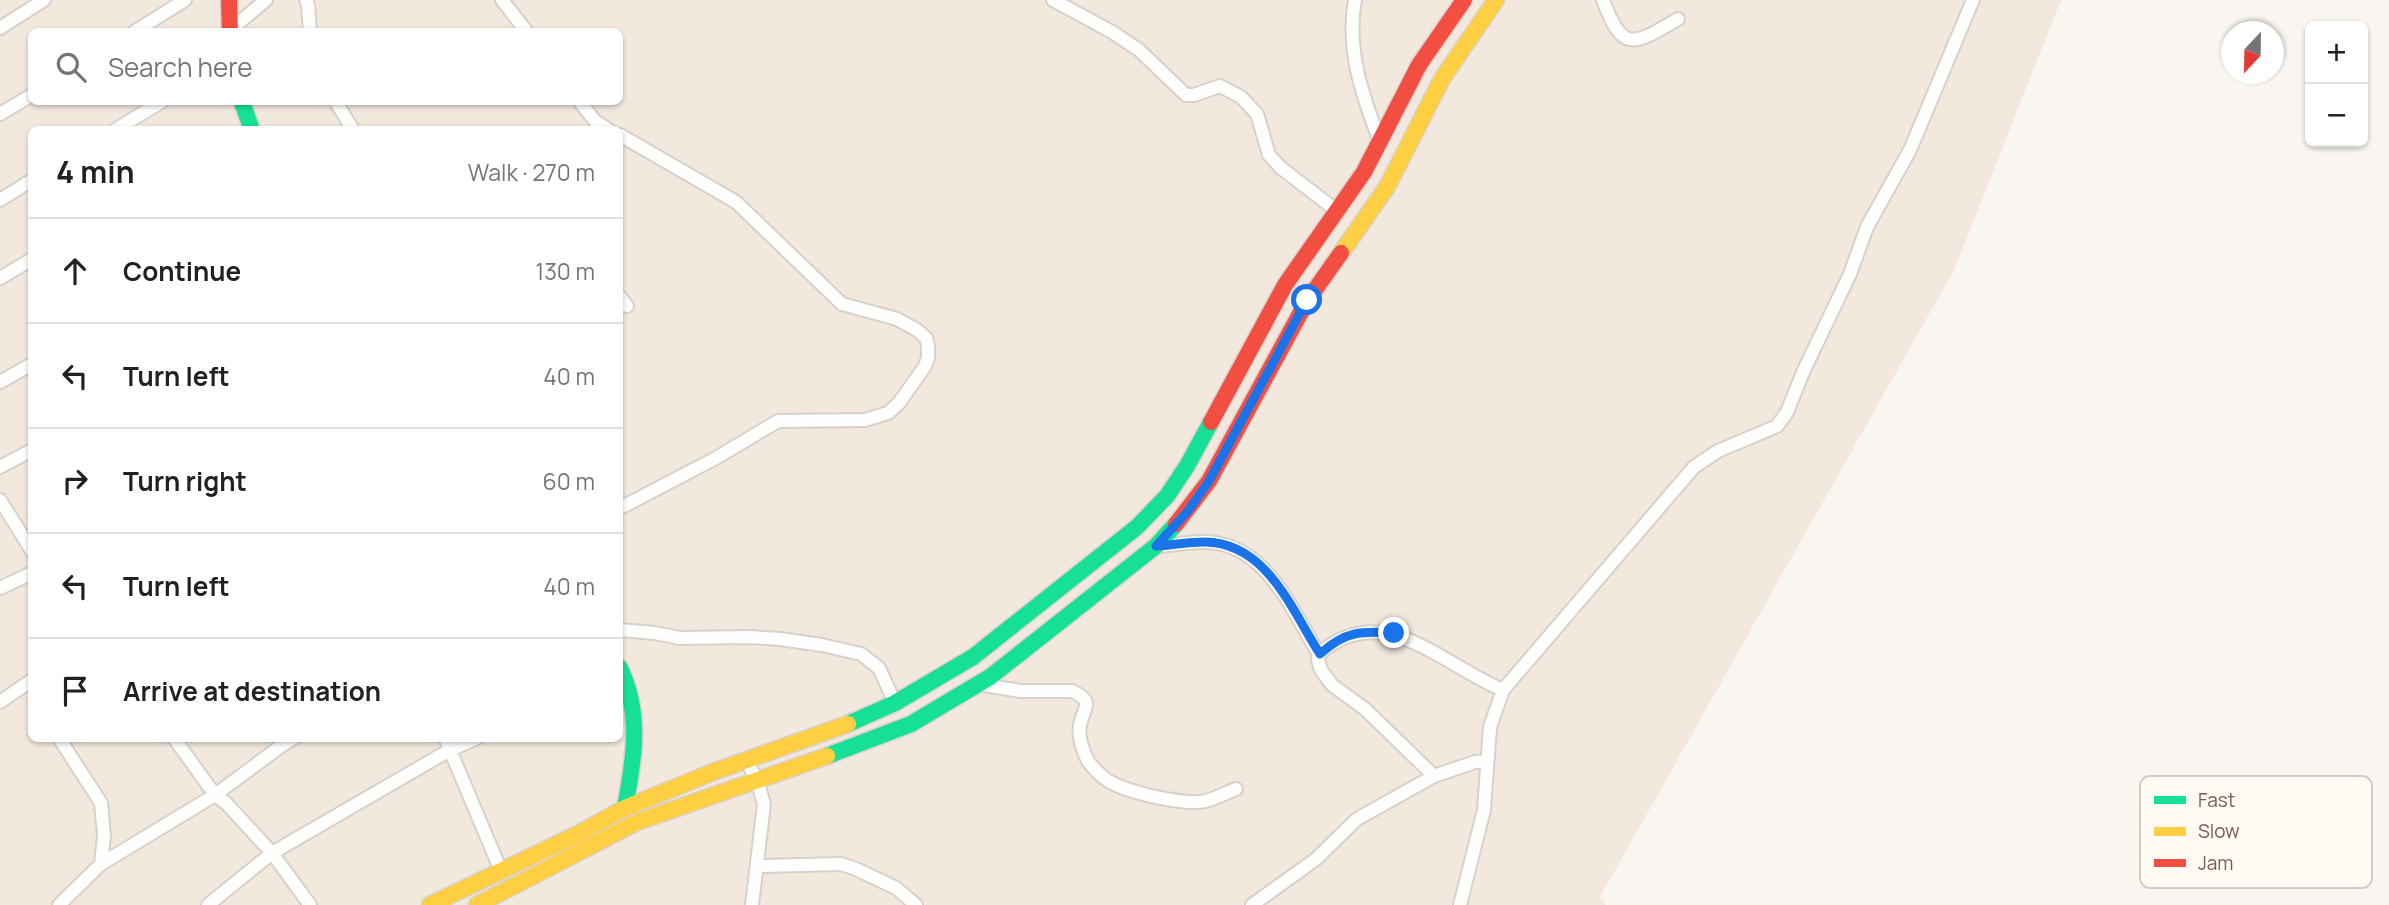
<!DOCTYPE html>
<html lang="en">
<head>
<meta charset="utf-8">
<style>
  body { margin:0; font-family:Manrope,sans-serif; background:#f2f2f2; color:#202124 }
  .controls { position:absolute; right:21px; top:21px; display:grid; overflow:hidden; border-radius:10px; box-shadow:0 2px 5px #0004 }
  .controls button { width:63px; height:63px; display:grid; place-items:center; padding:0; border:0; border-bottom:2px solid #e0e0e0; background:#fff; color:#202124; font:35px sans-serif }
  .compass { position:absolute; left:2221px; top:21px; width:63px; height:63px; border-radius:50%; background:#fff; box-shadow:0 2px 5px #0004; rotate:202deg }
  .stop { position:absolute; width:21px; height:21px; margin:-16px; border:5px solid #1a73e8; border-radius:50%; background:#fff }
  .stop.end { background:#1a73e8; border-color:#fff; box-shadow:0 2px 7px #0008 }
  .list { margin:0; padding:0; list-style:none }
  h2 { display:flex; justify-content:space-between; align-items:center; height:91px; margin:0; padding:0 28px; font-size:30px }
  h2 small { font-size:23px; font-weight:400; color:#757577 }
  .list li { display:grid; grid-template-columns:46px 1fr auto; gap:21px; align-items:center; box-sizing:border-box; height:105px; padding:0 28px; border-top:2px solid #e0e0e0 }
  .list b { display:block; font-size:26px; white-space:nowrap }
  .list em { font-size:23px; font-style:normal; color:#757577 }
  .icon { flex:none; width:38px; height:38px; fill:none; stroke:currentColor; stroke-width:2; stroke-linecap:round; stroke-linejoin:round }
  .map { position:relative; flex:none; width:2389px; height:905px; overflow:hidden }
  .search { position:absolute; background:#fff; box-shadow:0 2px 5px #0004; left:28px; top:28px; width:595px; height:77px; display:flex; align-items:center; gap:18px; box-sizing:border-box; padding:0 24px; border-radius:10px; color:#757577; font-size:26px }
  .panel { position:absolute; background:#fff; box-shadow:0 2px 5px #0004; left:28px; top:126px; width:595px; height:616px; border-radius:10px }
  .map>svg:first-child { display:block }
  .residential { fill:#f2e8de; fill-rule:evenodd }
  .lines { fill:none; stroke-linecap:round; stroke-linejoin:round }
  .street-casing { stroke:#d7d1cb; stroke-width:16 }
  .fast-casing { stroke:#d9d2cb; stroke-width:19 }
  .slow-casing { stroke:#d9d2cb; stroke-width:19 }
  .jam-casing { stroke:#d9d2cb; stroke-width:19 }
  .street { stroke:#fefefd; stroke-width:12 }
  .fast { stroke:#16e098; stroke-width:16 }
  .slow { stroke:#ffcf43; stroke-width:16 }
  .jam { stroke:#f24e42; stroke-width:16 }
  .route { stroke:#1a73e8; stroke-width:9 }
  .key { fill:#fffaf3; stroke:#d7cbc1; stroke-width:2 }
  .key-label { font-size:19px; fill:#7a5c4d }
</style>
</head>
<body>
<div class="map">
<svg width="2389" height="905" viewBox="0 0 2389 905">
  <rect width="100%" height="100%" fill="#f9f5f0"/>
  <path class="residential" d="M0,0H2061L1955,268L1600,897L1606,905H0ZM32,32H620V102H32ZM32,130H620V738H32Z"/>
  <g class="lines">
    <g class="street-casing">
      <path id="street" d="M306,0L308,5L310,32
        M502,0L527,32
        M1053,0L1112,32L1139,50L1186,95H1194L1220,86L1241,97L1257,114L1269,155L1281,168L1337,211
        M1355,0C1346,48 1362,95 1379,139
        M1603,0C1623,55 1635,44 1678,19
        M0,28L44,0
        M230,30L266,0
        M134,32L185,0
        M336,102L353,130
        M580,102L595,121L609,130
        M0,114L32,95
        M115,130L161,102
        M620,135L736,202L842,304L897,319L917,330L926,338L928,346V358L925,366L899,403L888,413L865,420L778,421L716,458L620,508
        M0,200L32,180
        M0,278L32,259
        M620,297L627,306
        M0,382L32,364
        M0,467L32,450
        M0,500L32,551
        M1156,546C1172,545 1188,542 1205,542C1266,543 1291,609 1319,654L1318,660L1321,670L1332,685L1365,709L1434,776
        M0,588L32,573
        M620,630L655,633L680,638L750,637L780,639L822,645L861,654L879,668L895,703
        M1319,654C1383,598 1442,665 1503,690
        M978,684L1020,691H1072C1095,702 1084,706 1080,725C1078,736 1083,751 1088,761C1092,767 1101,776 1107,780C1125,792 1185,806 1206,801C1216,798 1226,793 1236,789
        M0,702L32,680
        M59,738L101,803L104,836L101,864
        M174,738L215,795L226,803L272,853L310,905
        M445,738L501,871
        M747,762L757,780L764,804L752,905
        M757,866L841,864L856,869L896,888L916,905
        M59,905L101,864L215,795L281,746L294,738
        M208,905L272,853L448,751L477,738
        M1252,905L1316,859L1357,819L1434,776L1475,762L1487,761
        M1460,905L1484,810L1490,727L1503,690L1694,467L1718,451L1777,426L1787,412L1804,370L1850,274L1867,227L1910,150L1973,0"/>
    </g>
    <g class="fast-casing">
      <path id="fast" d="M242,102L252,130
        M620,668C642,714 634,759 625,808
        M848,724L895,703L973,657L1137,527L1167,496L1187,466L1211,422
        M827,756L911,724L990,677L1156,546L1176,524"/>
    </g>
    <g class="slow-casing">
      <path id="slow" d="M1341,253L1387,187L1442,79L1496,0
        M430,905L578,834L625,808L713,772L848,724
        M477,905L637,822L827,756"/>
    </g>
    <g class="jam-casing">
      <path id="jam" d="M229,0L230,32
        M1211,422L1285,285L1364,172L1419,65L1464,0
        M1176,524L1209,481L1307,301L1341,253"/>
    </g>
    <use href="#street" class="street"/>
    <use href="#fast" class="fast"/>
    <use href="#slow" class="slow"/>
    <use href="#jam" class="jam"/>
  </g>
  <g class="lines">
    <path class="route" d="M1307,300L1209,481L1187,512L1156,546C1172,545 1188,542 1205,542C1267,543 1291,609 1320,654C1345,631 1361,631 1394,633"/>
  </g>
  <rect x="2140" y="776" width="232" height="112" rx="10" class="key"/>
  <rect x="2154" y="796" width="32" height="8" fill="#16e098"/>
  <rect x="2154" y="827" width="32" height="9" fill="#ffcf43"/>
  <rect x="2154" y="859" width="32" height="8" fill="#f24e42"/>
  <g class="key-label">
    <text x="2198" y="807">Fast</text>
    <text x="2198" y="838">Slow</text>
    <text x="2198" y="870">Jam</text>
  </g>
</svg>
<div class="controls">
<button>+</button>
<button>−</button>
</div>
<svg class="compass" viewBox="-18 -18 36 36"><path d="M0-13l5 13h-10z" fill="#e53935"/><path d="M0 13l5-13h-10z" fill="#757577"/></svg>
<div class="stop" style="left:1307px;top:300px"></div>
<div class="stop end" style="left:1394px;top:633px"></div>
<div class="search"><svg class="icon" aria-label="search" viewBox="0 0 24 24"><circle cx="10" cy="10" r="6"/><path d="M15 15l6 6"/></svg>Search here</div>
<section class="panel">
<h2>4 min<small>Walk · 270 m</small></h2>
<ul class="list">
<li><svg class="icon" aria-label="ahead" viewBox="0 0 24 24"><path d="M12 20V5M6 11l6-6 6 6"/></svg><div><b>Continue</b></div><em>130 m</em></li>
<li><svg class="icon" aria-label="left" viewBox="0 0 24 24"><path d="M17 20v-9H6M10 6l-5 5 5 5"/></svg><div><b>Turn left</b></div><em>40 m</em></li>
<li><svg class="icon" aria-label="right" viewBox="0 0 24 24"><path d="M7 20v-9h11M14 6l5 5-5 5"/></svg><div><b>Turn right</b></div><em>60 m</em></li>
<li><svg class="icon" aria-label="left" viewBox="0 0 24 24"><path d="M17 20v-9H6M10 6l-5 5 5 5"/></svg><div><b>Turn left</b></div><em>40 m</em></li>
<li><svg class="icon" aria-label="arrive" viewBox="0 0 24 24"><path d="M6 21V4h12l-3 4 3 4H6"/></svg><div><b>Arrive at destination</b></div></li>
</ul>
</section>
</div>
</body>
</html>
